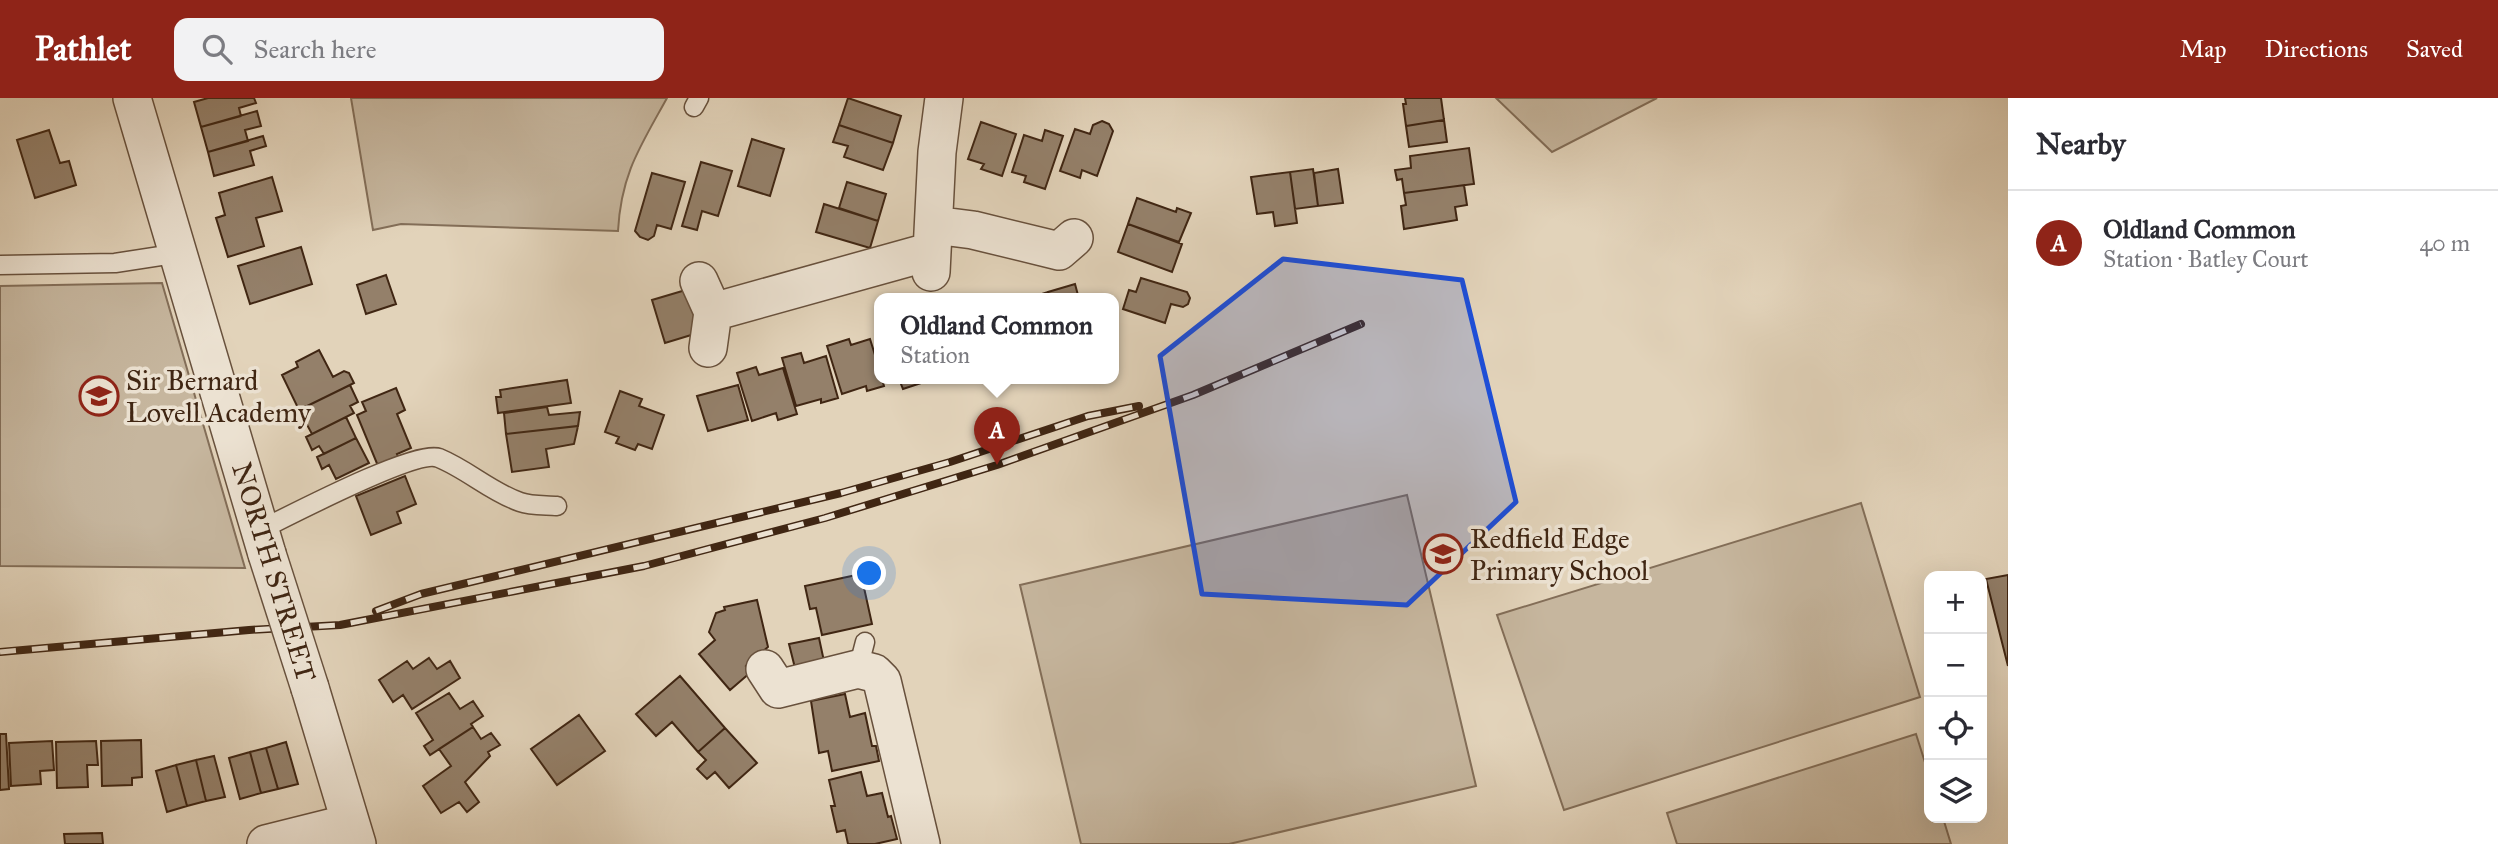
<!DOCTYPE html>
<html lang="en">
<head>
<meta charset="utf-8">
<style>
  body { margin:0; font-family:"IM FELL Great Primer",serif; background:#f2f2f3; color:#2b2b33 }
  .controls { position:absolute; right:21px; bottom:21px; display:grid; overflow:hidden; border-radius:14px; box-shadow:0 7px 28px #0002 }
  .controls button { width:63px; height:63px; display:grid; place-items:center; padding:0; border:0; border-bottom:2px solid #e1e1e2; background:#fff; color:#2b2b33; font:35px sans-serif }
  .you { position:absolute; left:870px; top:476px; width:24px; height:24px; margin:-18px; border:5px solid #fff; border-radius:50%; background:#1a73e8; box-shadow:0 0 0 10px #1a73e833 }
  .badge { display:grid; place-items:center; width:46px; height:46px; border-radius:50%; background:#8f2418; color:#fff; font-size:23px; font-weight:700 }
  .pin { position:absolute; translate:-50% -58px; filter:drop-shadow(0 2px 4px #0008) }
  .pin::after { content:''; position:absolute; top:37px; width:24px; height:21px; background:inherit; clip-path:polygon(0 0,100% 0,50% 100%) }
  .popup { position:absolute; left:874px; top:195px; width:245px; height:91px; box-sizing:border-box; display:grid; place-content:center; border-radius:14px; background:#fff; filter:drop-shadow(0 2px 5px #0005); font-size:23px; white-space:nowrap; color:#7c7c81 }
  .popup b { font-size:26px; color:#2b2b33 }
  .popup::after { content:''; position:absolute; left:50%; top:100%; margin-left:-14px; border:14px solid transparent; border-top-color:#fff }
  .list { margin:0; padding:0; list-style:none }
  h2 { display:flex; justify-content:space-between; align-items:center; height:91px; margin:0; padding:0 28px; font-size:30px }
  h2 small { font-size:23px; font-weight:400; color:#7c7c81 }
  .list li { display:grid; grid-template-columns:46px 1fr auto; gap:21px; align-items:center; box-sizing:border-box; height:105px; padding:0 28px; border-top:2px solid #e1e1e2 }
  .list b { display:block; font-size:26px; white-space:nowrap }
  .list p { margin:0; font-size:23px; white-space:nowrap; color:#7c7c81 }
  .list em { font-size:23px; font-style:normal; color:#7c7c81 }
  .icon { flex:none; width:38px; height:38px; fill:none; stroke:currentColor; stroke-width:2; stroke-linecap:round; stroke-linejoin:round }
  .map { position:relative; flex:none; width:2008px; height:746px; overflow:hidden }
  header { display:flex; align-items:center; gap:42px; box-sizing:border-box; height:98px; padding:0 35px; background:#8f2418; color:#fff }
  header strong { font-size:33px }
  nav { display:flex; gap:38px; margin-inline-start:auto; font-size:24px }
  .search { width:490px; height:63px; background:#f2f2f3; display:flex; align-items:center; gap:18px; box-sizing:border-box; padding:0 24px; border-radius:14px; color:#7c7c81; font-size:26px }
  main { display:flex }
  aside { flex:1; background:#fff }
  .map>svg:first-child { display:block }
  .green { fill:#c6b69e; stroke:#836e58; stroke-width:2 }
  .building { fill:#94806a; stroke:#402613; stroke-width:2 }
  .lines { fill:none; stroke-linecap:round; stroke-linejoin:round }
  .lane-casing { stroke:#68513d; stroke-width:21 }
  .street-casing { stroke:#68513d; stroke-width:40 }
  .lane { stroke:#ece2d2; stroke-width:18 }
  .street { stroke:#ece2d2; stroke-width:37 }
  .rail-casing { stroke:#402613; stroke-width:8 }
  .rail { stroke:#ece2d2; stroke-width:5; stroke-dasharray:16; stroke-linecap:butt }
  .street-bridge-casing { stroke:#68513d; stroke-width:40; stroke-linecap:butt }
  .street-bridge { stroke:#ece2d2; stroke-width:37 }
  .marked { fill:#1d4ed8; fill-opacity:0.2; stroke:#1d4ed8; stroke-width:5; stroke-linejoin:round }
  .labels { text-anchor:middle; dominant-baseline:central; stroke-width:7; stroke-linejoin:round; paint-order:stroke }
  .poi-label { font-size:28px; fill:#402613; stroke:#ece2d2; text-anchor:start }
  .street-label { font-size:28px; fill:#402613; stroke:#ece2d2 }
</style>
</head>
<body>
<header>
<strong>Pathlet</strong>
<div class="search"><svg class="icon" aria-label="search" viewBox="0 0 24 24"><circle cx="10" cy="10" r="6"/><path d="M15 15l6 6"/></svg>Search here</div>
<nav><a>Map</a><a>Directions</a><a>Saved</a></nav>
</header>
<main>
<div class="map">
<svg width="2008" height="746" viewBox="0 0 2008 746">
  <rect width="100%" height="100%" fill="#e2d3ba"/>
  <filter id="stains"><feTurbulence type="fractalNoise" baseFrequency=".00286" numOctaves="4"/><feColorMatrix values="0 0 0 0 .2 0 0 0 0 .09 0 0 0 0 .02 0 0 0 .5 -.17"/></filter>
  <radialGradient id="worn" r=".72"><stop offset=".6" stop-color="#630" stop-opacity="0"/><stop offset="1" stop-color="#630" stop-opacity=".3"/></radialGradient>
  <path class="green" d="M351,0H667C640,49 621,76 618,133L401,126L373,132Z
    M1496,0H1657L1552,54Z
    M162,185L245,470L0,468V188Z
    M1407,397L1476,688L1229,746H1081L1020,487Z
    M1861,405L1920,599L1564,712L1497,517Z
    M1916,636L1929,677V720H1943L1951,746H1677L1667,715Z"/>
  <path class="building" d="M208,0H254L256,5L239,10L241,18L201,29L194,4Z
    M848,0L901,18L893,45L839,27Z
    M1405,0H1441L1444,22L1406,28L1403,6H1406Z
    M257,13L261,28L245,32L248,43L208,54L201,29Z
    M1444,22L1447,44L1409,49L1406,28Z
    M1102,23L1109,26L1113,33L1097,78L1082,72L1080,80L1060,73L1075,31L1090,36L1093,27Z
    M981,24L1016,36L1002,78L981,71L984,66L968,61Z
    M839,27L893,45L883,72L844,59L848,48L833,44Z
    M49,32L60,65L69,63L76,87L35,100L17,42Z
    M1045,32L1063,38L1045,91L1024,84L1026,78L1012,74L1024,37L1042,43Z
    M263,38L266,48L250,53L254,67L214,78L208,54Z
    M752,41L784,51L770,98L738,88Z
    M1469,50L1474,86L1404,95L1402,81L1397,82L1395,72L1411,70L1410,58Z
    M701,64L732,73L718,118L702,113L697,132L682,128Z
    M1313,71L1318,108L1295,111L1290,74Z
    M1338,71L1343,105L1318,108L1314,75Z
    M1290,74L1297,125L1275,128L1273,114L1257,116L1251,79Z
    M652,75L685,84L671,131L657,127L654,138L648,142L640,139L635,133Z
    M272,79L282,113L256,120L264,148L228,159L216,120L225,117L219,95Z
    M847,84L886,96L878,123L839,110Z
    M1464,87L1467,107L1455,109L1457,122L1404,131L1401,108L1406,107L1404,95Z
    M1137,100L1176,114L1177,110L1191,115L1179,144L1128,126Z
    M824,106L878,123L870,150L816,134Z
    M1128,126L1182,146L1172,174L1118,154Z
    M301,149L312,186L250,206L238,168Z
    M386,177L396,206L366,216L357,187Z
    M1141,180L1187,194L1190,200L1188,206L1183,209L1171,206L1165,225L1123,211L1129,192L1136,194Z
    M1075,186L1079,201H1050L1048,194Z
    M689,191L701,234L665,245L652,202Z
    M1048,194L1050,201H1026Z
    M849,241L851,247L870,241L880,273V281H882L884,288L867,293L866,288L842,296L827,248Z
    M319,252L333,279L344,273L349,275L354,285L299,312L282,277L298,269L296,264Z
    M801,255L804,265L826,258L838,300L821,305V301L796,308L782,260Z
    M756,269L759,277L783,270L797,316L778,322L776,315L752,323L737,275Z
    M899,281H920L921,285L903,291Z
    M567,282L571,305L498,315L496,299H501L500,292Z
    M350,287L358,304L350,308L354,315L312,336L299,312Z
    M738,287L748,322L708,333L697,298Z
    M396,290L405,312L397,316L411,350L397,356L399,360L378,368L357,317L366,313L362,304Z
    M620,293L642,301L639,308L664,317L652,351L638,346L635,352L616,345L619,339L605,334Z
    M547,309L549,317L580,314L578,328L506,336L504,315Z
    M346,319L356,340L324,356L319,348L312,352L306,339Z
    M578,328L574,346L546,351L549,369L512,374L506,336Z
    M356,340L369,365L336,381L329,367L322,371L317,359Z
    M405,378L416,406L397,414L401,425L371,437L356,398Z
    M861,476L872,526L822,537L816,510L810,511L805,488Z
    M2008,477V568L1986,481Z
    M757,502L768,549L746,568L751,574L730,592L699,556L715,542L709,534L716,515L725,512L724,509Z
    M819,540L825,568L796,574L789,546Z
    M429,560L437,571L450,563L460,580L412,611L403,597L393,604L379,582L407,563L413,571Z
    M680,578L725,630L698,654L672,624L656,638L636,616Z
    M449,595L460,611L473,603L483,618L471,626L473,629L430,657L424,648L433,642L416,615Z
    M845,596L850,619L865,615L872,648H876L879,663L832,673L828,653L819,655L811,603Z
    M579,617L605,653L557,687L531,651Z
    M473,629L481,641L491,635L500,647L488,654L490,658L465,684L479,704L467,714L459,704L441,715L423,688L451,668L439,651Z
    M725,630L757,665L729,690L715,674L707,681L697,671L706,662L698,654Z
    M0,636H6L9,691L0,692Z
    M141,642L142,679L132,680V687L102,688L101,643Z
    M52,643L54,672L40,673L41,686L11,688L9,645Z
    M96,643L98,667H87L88,689L57,690L56,644Z
    M286,644L298,686L278,691L266,650Z
    M266,650L278,691L261,695L250,654Z
    M250,654L261,695L240,701L229,660Z
    M214,658L225,699L206,703L196,662Z
    M196,662L206,703L187,708L176,667Z
    M176,667L187,708L167,714L156,673Z
    M861,674L867,698L882,695L888,719L891,718L897,741L875,746H848L845,732L837,734L831,708H835L829,682Z
    M102,735L103,746H65L64,736Z"/>
  <g class="lines">
    <g class="lane-casing">
      <path id="lane" d="M694,9L699,0
        M0,167L115,165L180,155
        M260,432C289,418 416,351 439,360C468,372 491,394 520,404C531,408 545,407 557,408
        M858,571L865,544"/>
    </g>
    <g class="street-casing">
      <path id="street" d="M132,0L267,456
        M934,127L973,132L1059,153L1074,140
        M931,174L937,54L944,0
        M699,183L713,214L708,250
        M713,214L932,153
        M765,571L778,591L858,571L874,575L882,583L921,746
        M310,590L357,746
        M266,746L350,725"/>
    </g>
    <use href="#lane" class="lane"/>
    <use href="#street" class="street"/>
    <g class="rail-casing">
      <path id="rail" d="M376,513L421,496L841,395L950,364L1088,318L1139,308
        M0,554L249,532L340,527L644,468L825,420L997,367L1193,297L1361,226"/>
    </g>
    <use href="#rail" class="rail"/>
    <g class="street-bridge-casing">
      <path id="street-bridge" d="M267,456L310,590"/>
    </g>
    <use href="#street-bridge" class="street-bridge"/>
  </g>
  <path class="marked" d="M1283,161L1462,182L1516,404L1407,507L1202,496L1160,258Z"/>
  <defs>
    <g id="school-ring" transform="scale(2.0125)"><circle r="9.5" fill="#ece2d2" stroke="#8f2418" stroke-width="1.5"/><path d="M0-5L7-2L0 1L-7-2ZM-4 1L0 2.5L4 1V4Q0 6-4 4Z" fill="#8f2418"/></g>
  </defs>
  <g fill-rule="evenodd">
    <use href="#school-ring" x="99" y="298"/>
    <use href="#school-ring" x="1443" y="456"/>
  </g>
  <g class="labels">
    <g class="poi-label">
      <text x="126" y="282">Sir Bernard<tspan x="126" dy="32">Lovell Academy</tspan></text>
      <text x="1470" y="440">Redfield Edge<tspan x="1470" dy="32">Primary School</tspan></text>
    </g>
    <g class="street-label">
      <text transform="translate(274 474) rotate(73)">NORTH STREET</text>
    </g>
  </g>
  <rect width="100%" height="100%" filter="url(#stains)"/>
  <rect width="100%" height="100%" fill="url(#worn)"/>
</svg>
<div class="controls">
<button>+</button>
<button>−</button>
<button><svg class="icon" aria-label="locate" viewBox="0 0 24 24"><circle cx="12" cy="12" r="6"/><path d="M12 2v4M12 18v4M2 12h4M18 12h4"/></svg></button>
<button><svg class="icon" aria-label="layers" viewBox="0 0 24 24"><path d="M12 4l9 5-9 5-9-5zM3 14l9 5 9-5"/></svg></button>
</div>
<div class="you"></div>
<div class="pin badge" style="left:997px;top:367px">A</div>
<div class="popup"><b>Oldland Common</b>Station</div>
</div>
<aside>
<h2>Nearby<small></small></h2>
<ul class="list">
<li><span class="badge">A</span><div><b>Oldland Common</b><p>Station · Batley Court</p></div><em>40 m</em></li>
</ul>
</aside>
</main>
</body>
</html>
